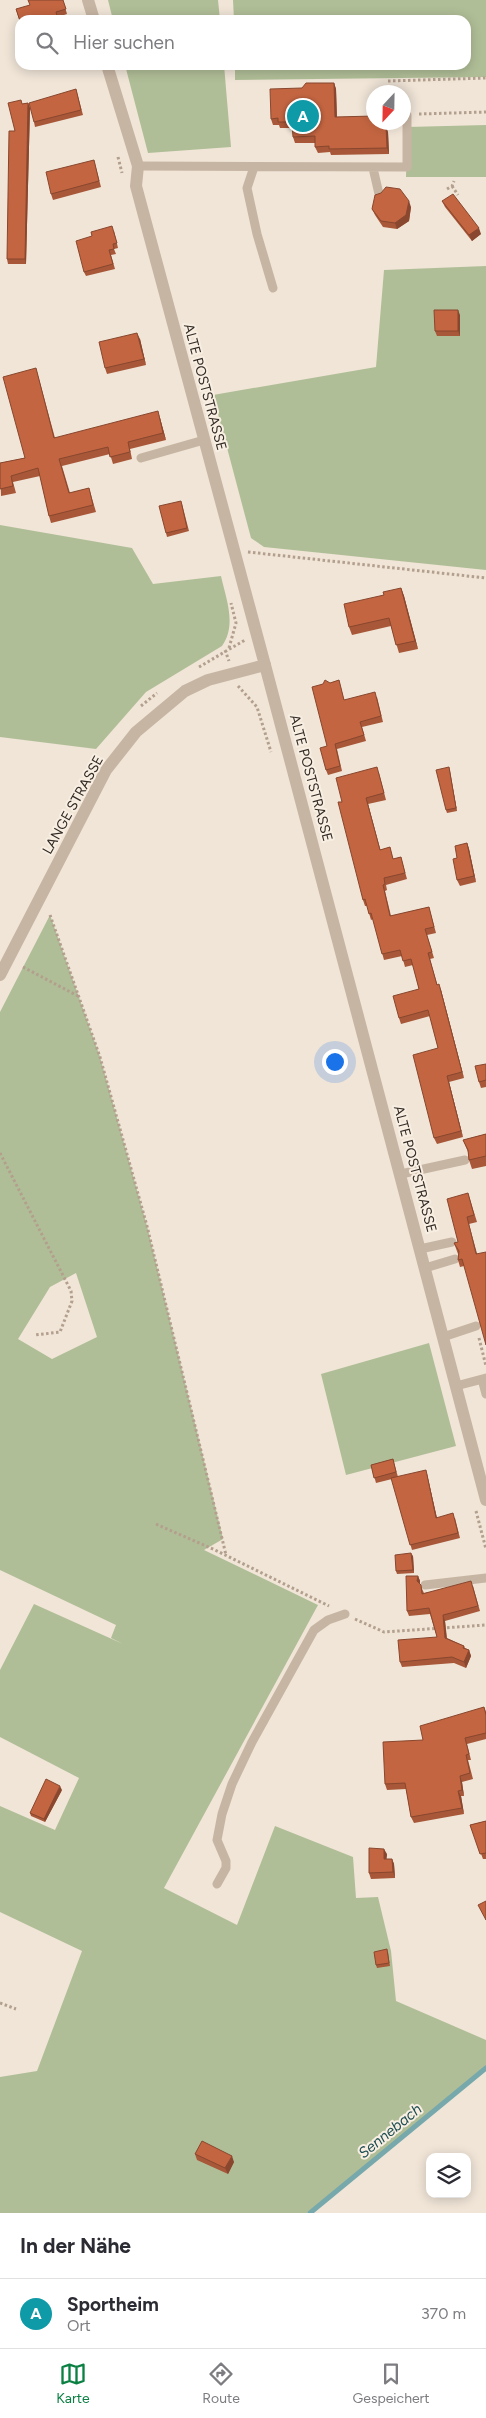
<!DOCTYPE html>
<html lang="de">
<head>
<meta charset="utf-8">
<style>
  body { margin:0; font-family:Figtree,sans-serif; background:#f7f7f7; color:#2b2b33 }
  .controls { position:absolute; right:15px; bottom:15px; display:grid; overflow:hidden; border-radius:10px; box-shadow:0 2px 12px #0003 }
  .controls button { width:45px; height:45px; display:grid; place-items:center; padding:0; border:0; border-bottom:1px solid #e1e1e2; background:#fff; color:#2b2b33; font:25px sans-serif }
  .compass { position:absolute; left:366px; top:85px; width:45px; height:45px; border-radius:50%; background:#fff; box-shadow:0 2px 12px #0003; rotate:202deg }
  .you { position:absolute; left:334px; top:1061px; width:18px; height:18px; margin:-12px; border:4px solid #fff; border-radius:50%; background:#1a73e8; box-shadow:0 0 0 8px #1a73e833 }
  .badge { display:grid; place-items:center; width:32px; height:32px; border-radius:50%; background:#0b8043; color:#fff; font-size:16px; font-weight:700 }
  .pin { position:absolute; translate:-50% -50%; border:2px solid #fff; box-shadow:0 1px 5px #0006 }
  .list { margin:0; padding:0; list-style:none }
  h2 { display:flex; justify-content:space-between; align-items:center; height:65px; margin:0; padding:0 20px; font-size:21px }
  h2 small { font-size:16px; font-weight:400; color:#7c7c81 }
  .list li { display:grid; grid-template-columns:32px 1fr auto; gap:15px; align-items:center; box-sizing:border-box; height:70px; padding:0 20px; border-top:1px solid #e1e1e2 }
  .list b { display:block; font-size:19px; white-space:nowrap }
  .list p { margin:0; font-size:16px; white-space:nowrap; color:#7c7c81 }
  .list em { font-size:16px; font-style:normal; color:#7c7c81 }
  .icon { flex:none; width:28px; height:28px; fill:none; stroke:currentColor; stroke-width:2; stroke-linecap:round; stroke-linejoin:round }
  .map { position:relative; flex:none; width:486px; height:2213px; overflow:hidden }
  .search { position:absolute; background:#fff; box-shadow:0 2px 12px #0003; left:15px; right:15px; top:15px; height:55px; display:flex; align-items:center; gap:12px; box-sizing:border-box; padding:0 18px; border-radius:15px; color:#7c7c81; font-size:19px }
  .sheet { height:135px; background:#fff }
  nav { display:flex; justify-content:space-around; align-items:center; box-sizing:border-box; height:70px; border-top:1px solid #e1e1e2; background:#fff; font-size:14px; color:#7c7c81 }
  nav a { display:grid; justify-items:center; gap:2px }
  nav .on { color:#0b8043 }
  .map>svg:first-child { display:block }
  .green { fill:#b0be97; fill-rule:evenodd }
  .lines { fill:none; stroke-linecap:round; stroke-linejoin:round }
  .stream { stroke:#77a8ac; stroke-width:5 }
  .path { stroke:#b39f8e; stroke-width:3; stroke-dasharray:2.5 2.5; stroke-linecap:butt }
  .service { stroke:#c7b5a3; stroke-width:9 }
  .minor { stroke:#c7b5a3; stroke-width:12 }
  .tertiary { stroke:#c7b5a3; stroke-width:12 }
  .wall { fill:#a85738 }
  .shaded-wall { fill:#88472e }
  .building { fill:#c36541; stroke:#88472e }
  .labels { text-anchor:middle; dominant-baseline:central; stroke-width:4; stroke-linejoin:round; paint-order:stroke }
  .street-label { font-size:14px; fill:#322a25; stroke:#f8efe2 }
  .water-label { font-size:15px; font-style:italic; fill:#1c4d52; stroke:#f8efe2 }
</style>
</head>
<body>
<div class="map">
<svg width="486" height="2213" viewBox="0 0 486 2213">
  <rect width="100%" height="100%" fill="#f0e5d7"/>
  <path class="green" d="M108,0H218L220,20H113Z
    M233,0H486V77L235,80V65H466V20H234Z
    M125,65H224L231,147L148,153Z
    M486,125V177H406L407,127Z
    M486,266V570L264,547L251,538L213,395L376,367L384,270Z
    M0,525L132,548L153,584L221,576C226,599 237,625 222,646L146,692L96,749L0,737Z
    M50,915L100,1057L147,1226L223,1539L204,1550L318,1605L164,1888L237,1925L275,1826L353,1857L356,1898L378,1897L391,1951L396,2001L486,2040V2067L307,2213H0V2077L37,2071L82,1951L0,1912V1806L55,1830L79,1778L0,1737V1670L34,1604L123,1644L111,1638L116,1625L0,1570V1012ZM76,1273L97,1337L52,1359L18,1339L50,1287Z
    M429,1343L456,1446L346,1475L321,1374Z"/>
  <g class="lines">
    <path class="stream" d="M310,2213L486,2068"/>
    <path class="path" d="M388,81L486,78
      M419,114L486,112
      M118,157L122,173
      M452,186L458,195
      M447,189L452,186L454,181
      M248,552L486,578
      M229,648L236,623L231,603
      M225,650L229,661
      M199,667L245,640
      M238,686L257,707L271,752
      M141,706L157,693
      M50,915L100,1057L147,1226L226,1555
      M23,967L78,996
      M0,1153L71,1291L72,1301L60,1332L35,1335
      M479,1338L486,1366
      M476,1511L486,1549
      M156,1524L215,1550L329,1606
      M355,1619L384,1632L486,1625
      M0,2003L16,2009"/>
    <path class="service" d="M138,166L407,167V115
      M254,167L247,188L257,234L273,288
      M373,168L379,194
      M141,458L204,440
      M401,1174L465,1160
      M420,1249L452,1242
      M425,1268L455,1259
      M443,1337L476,1326
      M482,1379L486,1394
      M456,1386L486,1378
      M425,1585L486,1578
      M217,1884L226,1868V1861L217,1840L222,1814L232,1784L252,1742L314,1630L328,1620L345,1614"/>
    <path class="minor" d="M265,665L486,1500"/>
    <path class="tertiary" d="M88,0L94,20
      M0,975L106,770L136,732L185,691L208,680L265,665L136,186L138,166L107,65"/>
  </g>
  <path class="wall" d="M63,0L67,14L58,17L59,20H20V22L16,9Z
    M334,83L336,89L337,117L381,122V126L388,132L389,154L331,155L330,152L318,153L315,147V143H295L293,137V128H280L279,125H273L271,119L302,88Z
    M76,89L83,115L35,127L34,122Z
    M28,103L30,108L26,264H8L7,259L15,131L22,104Z
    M94,160L101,187L53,200L51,194Z
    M442,201L481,234L472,241L445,207Z
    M411,207L409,221L397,229L383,227L375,215L372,209Z
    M114,231L118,248L114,249L116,254L111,255L115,269L86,276L84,272Z
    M460,315V336H437L435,331Z
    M140,339L146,365L107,374L105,368Z
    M36,368L55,438L160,418L166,440L130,449L132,459L113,464L110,454L62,466L70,493L89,488L96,512L51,523L49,516L40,476L13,482L16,493L1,496L0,463L25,458Z
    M182,504L189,531L167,537L166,533Z
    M401,588L404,596L418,649L399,653L391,626L352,635L349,627L384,595Z
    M339,680L344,700L377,697L383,722L362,727L366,741L337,749L342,771L328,775L326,770L330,683Z
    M449,767L457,811L447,813L446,810Z
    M379,773L386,800L368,804L380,850L390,847L393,859L401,857L407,879L386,885L387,890L385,891L391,916L429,907L436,933L427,935L434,958L430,959L437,984L441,990L464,1078L449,1082L463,1137L437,1144L434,1138L438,1048L430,1016L401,1024L399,1018L419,989L413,965L405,967L402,956L384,960L373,919L371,920L367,906H365L363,900L342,802Z
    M467,843L469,849L476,882L460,886L457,880V858Z
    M486,1064V1087L481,1088L479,1082Z
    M486,1134V1166L472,1169L469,1160L468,1152L463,1140Z
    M468,1193L477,1222L469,1224L464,1266L460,1267L458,1260V1254L454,1243L458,1242Z
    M393,1459L398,1477L427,1474L437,1518H455L460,1538L412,1550L392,1479L376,1483L371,1465Z
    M413,1556L414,1573L397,1574L396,1571Z
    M418,1576L420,1581V1584L423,1591L424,1593L473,1586L480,1611L445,1621L447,1638L464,1646L465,1648L469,1650L471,1656L466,1668L454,1663L402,1667L400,1662L437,1637L430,1614L409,1616L407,1611Z
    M484,1707L486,1712V1739L467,1744L471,1760H468L473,1779L462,1782L464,1796H461L464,1814L414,1823L411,1817L406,1789L387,1790L385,1784L423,1740Z
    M62,1790L45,1822L31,1816L30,1813Z
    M486,1821V1859H483L470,1825Z
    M387,1854L386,1859H392L394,1864L395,1878L371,1879L369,1873Z
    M388,1952L390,1966L377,1968L376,1965Z
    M195,2154L234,2162L228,2174L197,2160Z"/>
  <path class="shaded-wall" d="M334,83L336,89L337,123L335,117Z
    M28,103L30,108L26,264L25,259Z
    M386,126L388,132L389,154L387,148Z
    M409,201L411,207L409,221L397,229L395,223Z
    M479,228L481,234L472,241L469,235Z
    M458,310L460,315V336L458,331Z
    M137,333L140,339L146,365L144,359Z
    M158,411L160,418L166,440L163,433Z
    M401,588L404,596L418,649L415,641Z
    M449,767L450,771L457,811L456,808Z
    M366,798L368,804L382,856L380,850Z
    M467,843L469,849L476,882L474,876Z
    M439,984L441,990L464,1078L462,1072Z
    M447,1076L449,1082L463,1137L461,1131Z
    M467,1217L469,1224L479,1261L476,1254Z
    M426,1470L427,1474L438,1523L436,1518Z
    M411,1553L413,1556L414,1573L413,1570Z
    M418,1576L420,1581L419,1586L417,1581Z
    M443,1615L445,1621L447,1643L445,1638Z
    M469,1650L471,1656L466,1668L464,1662Z
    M460,1776L462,1782L464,1796L462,1790Z
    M60,1786L62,1790L45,1822L44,1819Z
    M458,1791L461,1796L464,1814L462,1808Z
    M384,1849L387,1854L386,1865L384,1859Z
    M392,1859L394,1864L395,1878L393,1872Z
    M232,2156L234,2162L228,2174L225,2168Z"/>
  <path class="building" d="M28,0H63L66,9L56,12L58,20H34L33,18L24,20H20V21L16,9L30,5Z
    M306,83H334L335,117L374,116V122H379V126H386L387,148L329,149V146L315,147V136L293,137L292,122H278V118L271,119L270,89L302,88Z
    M76,89L81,110L34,122L29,103Z
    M21,100L22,104L28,103L25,259H7L9,131H15L8,103Z
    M94,160L99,181L51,194L46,172Z
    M386,187L400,189L409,201L406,215L395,223L381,221L372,209L375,195L381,193Z
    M453,194L479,228L469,235L442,201Z
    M112,226L117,243L113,244L114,249L109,250L113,264L84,272L76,241L92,236L91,232Z
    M434,310H458V331H435Z
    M137,333L144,359L105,368L99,342Z
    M36,368L54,438L158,411L163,433L128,442L130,452L110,457L108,447L59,459L69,493L89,488L93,505L49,516L38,468L11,476L13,486L0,489V463L25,458L3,377Z
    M181,501L187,528L166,533L159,506Z
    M401,588L415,641L396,645L389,618L349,627L344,604L384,595L383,592Z
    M325,680L330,683L339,680L344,700L375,692L381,716L360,722L364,735L335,744L340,766L326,770L320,748L327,746L312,687L323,684Z
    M377,767L384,793L366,798L380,850L390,847L393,859L401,857L405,873L384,878L385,884L383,885L390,916L429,907L434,927L425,929L432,952L428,953L437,985L439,984L462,1072L447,1076L461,1131L434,1138L413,1055L438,1048L428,1010L399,1018L393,996L419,989L411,959L403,961L400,950L382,954L371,913L369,914L365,899L363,900L338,802H342L336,778Z
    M449,767L456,808L446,810L436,770Z
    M467,843L474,876L457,880L453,859L457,858L455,846Z
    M486,1064V1080L479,1082L475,1066Z
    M486,1134V1156L469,1160L468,1150L463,1140Z
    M468,1193L474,1215L467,1217L476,1254L486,1252V1345L462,1259L458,1260L459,1251L454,1243L458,1242L447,1199Z
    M393,1459L396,1472L374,1478L371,1465Z
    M426,1470L436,1518L453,1513L458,1533L410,1545L391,1478Z
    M411,1553L413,1570L396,1571L395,1555Z
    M406,1576H418L417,1581L421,1585L422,1594L471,1581L478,1606L443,1615L445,1638L464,1646L463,1648L469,1650L464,1662L452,1657L400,1662L398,1640L437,1637L429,1608L407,1611Z
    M484,1707L486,1715V1733L465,1738L469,1754L466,1755L470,1773L460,1776L462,1790L458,1791L462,1808L411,1817L405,1783L385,1784L383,1742L423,1740L420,1726Z
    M46,1779L60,1786L44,1819L30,1813Z
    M486,1821V1853L480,1854L470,1825Z
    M369,1848L384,1849V1859H392L393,1872L369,1873Z
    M486,1901V1920L478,1905Z
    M387,1949L389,1963L376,1965L374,1952Z
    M202,2141L232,2156L225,2168L195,2154Z"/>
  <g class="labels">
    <g class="street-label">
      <text transform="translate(205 387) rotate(75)">ALTE POSTSTRASSE</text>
      <text transform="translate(311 778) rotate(75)">ALTE POSTSTRASSE</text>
      <text transform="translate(73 805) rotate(-61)">LANGE STRASSE</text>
      <text transform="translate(415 1169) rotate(75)">ALTE POSTSTRASSE</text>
    </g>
    <g class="water-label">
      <text transform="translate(390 2131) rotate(-39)">Sennebach</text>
    </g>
  </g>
</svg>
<div class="controls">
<button><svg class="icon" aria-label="layers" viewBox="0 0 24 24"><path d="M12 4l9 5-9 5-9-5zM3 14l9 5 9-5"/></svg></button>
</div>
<svg class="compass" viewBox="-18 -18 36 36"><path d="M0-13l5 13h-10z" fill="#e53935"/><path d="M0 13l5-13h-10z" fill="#7c7c81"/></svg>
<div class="you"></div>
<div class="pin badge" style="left:303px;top:116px;background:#0f9aa8">A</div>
<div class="search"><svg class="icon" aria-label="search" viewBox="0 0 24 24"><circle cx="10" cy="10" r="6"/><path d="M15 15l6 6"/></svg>Hier suchen</div>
</div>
<section class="sheet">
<h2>In der Nähe<small></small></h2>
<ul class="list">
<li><span class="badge" style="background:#0f9aa8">A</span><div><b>Sportheim</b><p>Ort</p></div><em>370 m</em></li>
</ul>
</section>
<nav>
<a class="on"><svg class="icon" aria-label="map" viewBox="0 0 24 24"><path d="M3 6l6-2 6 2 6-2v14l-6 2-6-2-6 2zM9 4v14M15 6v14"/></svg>Karte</a>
<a><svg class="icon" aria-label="directions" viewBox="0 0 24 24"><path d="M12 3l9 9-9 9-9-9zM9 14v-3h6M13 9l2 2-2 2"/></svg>Route</a>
<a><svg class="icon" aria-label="saved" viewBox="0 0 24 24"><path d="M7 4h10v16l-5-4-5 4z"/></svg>Gespeichert</a>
</nav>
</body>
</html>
